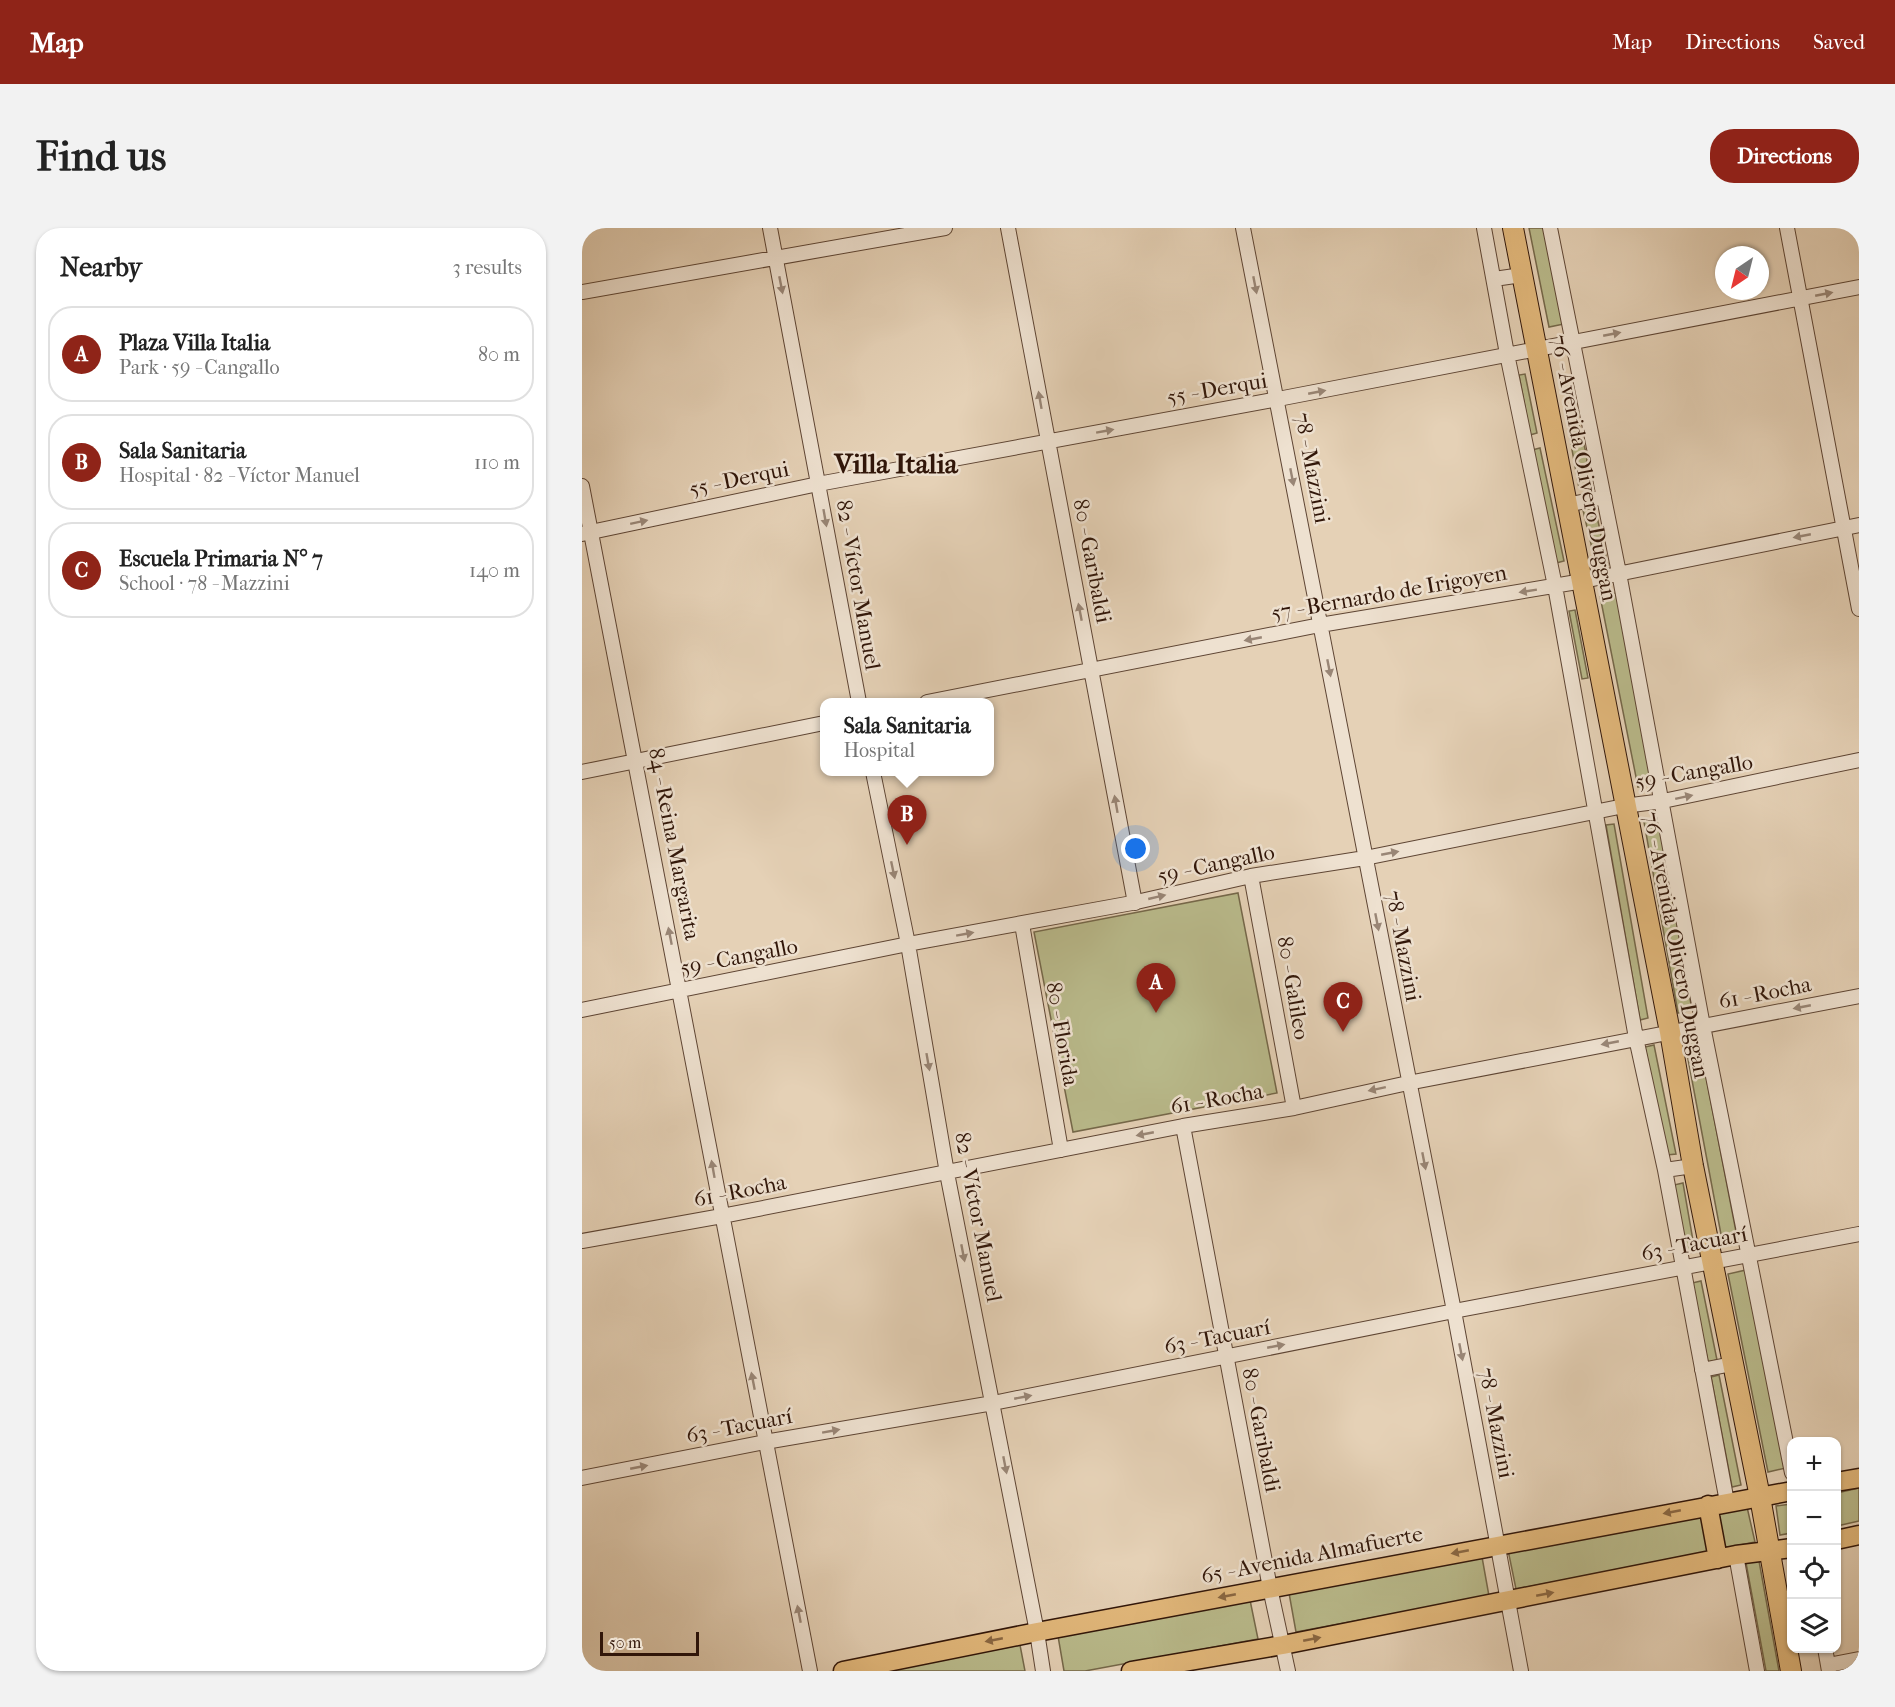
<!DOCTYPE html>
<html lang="en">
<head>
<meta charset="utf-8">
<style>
  body { margin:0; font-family:"IM FELL French Canon",serif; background:#f2f2f2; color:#222 }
  .controls { position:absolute; right:18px; bottom:18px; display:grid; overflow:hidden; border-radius:12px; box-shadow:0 2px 4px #0004 }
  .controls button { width:54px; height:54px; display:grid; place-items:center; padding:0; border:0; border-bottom:2px solid #e0e0e0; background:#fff; color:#222; font:30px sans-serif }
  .compass { position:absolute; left:1133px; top:18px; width:54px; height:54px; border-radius:50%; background:#fff; box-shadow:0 2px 4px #0004; rotate:215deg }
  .scale { position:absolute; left:18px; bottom:15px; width:99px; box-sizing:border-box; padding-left:6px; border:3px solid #311609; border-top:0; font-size:16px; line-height:21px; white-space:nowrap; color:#311609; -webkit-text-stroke:4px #eee1d0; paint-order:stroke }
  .you { position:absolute; left:554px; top:621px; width:21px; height:21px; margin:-15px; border:4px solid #fff; border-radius:50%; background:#1a73e8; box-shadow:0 0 0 9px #1a73e833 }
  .badge { display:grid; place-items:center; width:39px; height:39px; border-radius:50%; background:#8f2418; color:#fff; font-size:20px; font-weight:700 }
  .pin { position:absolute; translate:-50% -50px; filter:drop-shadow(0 2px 3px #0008) }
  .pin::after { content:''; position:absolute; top:32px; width:21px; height:18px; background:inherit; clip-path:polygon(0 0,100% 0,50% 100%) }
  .popup { position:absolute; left:238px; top:470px; width:174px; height:78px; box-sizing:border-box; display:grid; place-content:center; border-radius:12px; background:#fff; filter:drop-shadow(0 2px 4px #0005); font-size:20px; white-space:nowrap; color:#767676 }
  .popup b { font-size:22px; color:#222 }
  .popup::after { content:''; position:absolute; left:50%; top:100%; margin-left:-12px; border:12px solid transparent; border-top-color:#fff }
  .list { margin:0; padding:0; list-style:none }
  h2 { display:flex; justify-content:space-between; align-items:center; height:78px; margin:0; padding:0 24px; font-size:26px }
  h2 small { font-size:20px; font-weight:400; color:#767676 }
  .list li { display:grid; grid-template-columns:39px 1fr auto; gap:18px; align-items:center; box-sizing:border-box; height:96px; margin:0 12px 12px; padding:0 12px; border:2px solid #e0e0e0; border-radius:24px }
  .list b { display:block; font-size:22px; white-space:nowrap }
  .list p { margin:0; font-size:20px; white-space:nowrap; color:#767676 }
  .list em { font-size:20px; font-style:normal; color:#767676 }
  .icon { flex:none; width:33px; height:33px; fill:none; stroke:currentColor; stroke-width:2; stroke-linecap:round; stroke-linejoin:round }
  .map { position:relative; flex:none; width:1277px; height:1443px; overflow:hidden; border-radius:24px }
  header { display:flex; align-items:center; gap:36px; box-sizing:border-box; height:84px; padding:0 30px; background:#8f2418; color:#fff }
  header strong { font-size:28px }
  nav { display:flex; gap:33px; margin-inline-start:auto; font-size:21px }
  .intro { display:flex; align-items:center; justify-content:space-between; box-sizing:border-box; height:144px; padding:0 36px }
  h1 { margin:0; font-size:42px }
  .button { padding:15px 27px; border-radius:24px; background:#8f2418; color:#fff; font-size:21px; font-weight:700 }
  main { display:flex; gap:36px; padding:0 36px }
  aside { flex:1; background:#fff; border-radius:24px; box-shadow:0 2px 4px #0004 }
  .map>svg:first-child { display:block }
  .green { fill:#b9ba8b; stroke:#75684a; stroke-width:1.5 }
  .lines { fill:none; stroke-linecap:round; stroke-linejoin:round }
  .minor-casing { stroke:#5e4534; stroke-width:16 }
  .major-casing { stroke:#311609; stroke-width:21 }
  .highway-casing { stroke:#311609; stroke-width:22 }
  .minor { stroke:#eee1d0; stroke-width:14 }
  .major { stroke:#e2b87b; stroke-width:18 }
  .highway { stroke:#e2b87b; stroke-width:20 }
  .oneway { fill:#998676 }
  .oneway2 { fill:#8a6742 }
  .labels { text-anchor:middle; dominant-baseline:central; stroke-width:5; stroke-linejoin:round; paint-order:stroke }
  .street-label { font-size:22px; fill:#311609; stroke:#eee1d0 }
  .district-label { font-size:28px; font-weight:bold; fill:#311609; stroke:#eee1d0 }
</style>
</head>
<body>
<header>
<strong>Map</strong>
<nav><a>Map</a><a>Directions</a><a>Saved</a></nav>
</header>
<div class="intro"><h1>Find us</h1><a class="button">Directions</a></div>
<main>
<aside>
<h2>Nearby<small>3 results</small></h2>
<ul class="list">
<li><span class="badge">A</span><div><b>Plaza Villa Italia</b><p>Park · 59 - Cangallo</p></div><em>80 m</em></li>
<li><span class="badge">B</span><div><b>Sala Sanitaria</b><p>Hospital · 82 - Víctor Manuel</p></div><em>110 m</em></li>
<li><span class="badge">C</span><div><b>Escuela Primaria N° 7</b><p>School · 78 - Mazzini</p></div><em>140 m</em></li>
</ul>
</aside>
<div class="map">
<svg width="1277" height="1443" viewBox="0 0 1277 1443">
  <rect width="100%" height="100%" fill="#e5d1b6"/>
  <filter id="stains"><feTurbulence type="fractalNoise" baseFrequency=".00333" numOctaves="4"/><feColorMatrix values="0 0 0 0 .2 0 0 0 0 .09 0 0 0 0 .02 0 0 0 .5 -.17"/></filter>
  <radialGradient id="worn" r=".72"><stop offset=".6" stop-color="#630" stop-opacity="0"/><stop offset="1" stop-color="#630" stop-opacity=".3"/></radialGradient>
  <path class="green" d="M947,0H962L982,96L967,99Z
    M943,146L955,205L948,207L937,147Z
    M995,188L1005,229L1003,258L997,260L984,189Z
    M958,220L982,333L974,335L950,222Z
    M1013,280L1026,337L1013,333L1001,282Z
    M1034,365L1071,556L1056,559L1018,368Z
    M993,382L1006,450L1000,451L987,383Z
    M1077,592L1110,782L1096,785L1062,594Z
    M1032,596L1066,790L1058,792L1024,597Z
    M656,665L695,865L491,904L452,704Z
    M1117,812L1156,1014L1141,1017L1103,815Z
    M1072,817L1094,926L1085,927L1063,819Z
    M1101,955L1113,1024L1105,1025L1092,957Z
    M1164,1042L1204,1240L1186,1244L1146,1046Z
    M1119,1053L1135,1132L1126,1134L1110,1055Z
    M1137,1147L1159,1257L1150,1259L1129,1149Z
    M1277,1260V1293L1255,1298V1265Z
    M1209,1276V1305L1198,1307L1194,1278Z
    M1165,1279L1173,1314L1143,1320L1136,1285Z
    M1119,1287L1126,1325L934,1361L926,1322Z
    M900,1329L907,1368L714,1404L707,1365Z
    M1177,1333L1197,1443H1184L1164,1335Z
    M668,1372L676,1411L503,1443H482L476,1408Z
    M438,1417L443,1443H297Z"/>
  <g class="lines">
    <g class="minor-casing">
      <path id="minor" d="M188,0L277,474
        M426,0L553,675
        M661,0L872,1083L939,1443
        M902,0L925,126L973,358L1054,810L1083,942L1145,1274
        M968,0L1037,345L1121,798L1210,1245
        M1205,0L1277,381
        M912,51L940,47
        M0,64L363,0
        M0,258L228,1443
        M985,277L1022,269
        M0,306L236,256L696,171L1277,59
        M345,474L738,397L1001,353L1277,297
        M0,544L242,495
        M291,544L326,716L365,945L455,1404L461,1443
        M669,648L712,880
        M440,696L479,922
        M0,782L326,716L550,675L669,648L783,630L1042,578L1081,573L1277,532
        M601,898L688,1360L706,1443
        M1083,942L1111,938
        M0,1013L140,988L601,898L712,880L826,855L1277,768
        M1120,1142L1150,1136
        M0,1250L183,1214L411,1175L872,1083L1277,1006
        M1154,1327L1175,1443
        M1243,1420L1247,1443
        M1246,1437L1277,1431"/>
    </g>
    <g class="major-casing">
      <path id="major" d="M1254,1254L1277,1250
        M1126,1277L1136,1331
        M1254,1312L1277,1307
        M261,1443L455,1404L1210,1263
        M549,1443L701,1417L1154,1327L1210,1320"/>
    </g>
    <g class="highway-casing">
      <path id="highway" d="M931,0L1088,804L1111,938L1178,1269L1209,1443"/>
    </g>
    <use href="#minor" class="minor"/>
    <use href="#major" class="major"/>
    <use href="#highway" class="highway"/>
  </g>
  <defs><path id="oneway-solid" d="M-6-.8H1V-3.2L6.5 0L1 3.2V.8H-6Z" transform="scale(1.5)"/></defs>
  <g class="oneway">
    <use href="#oneway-solid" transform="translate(199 57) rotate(79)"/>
    <use href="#oneway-solid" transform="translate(673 57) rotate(79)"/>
    <use href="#oneway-solid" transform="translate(1242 66) rotate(-11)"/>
    <use href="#oneway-solid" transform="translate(1030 106) rotate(-11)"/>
    <use href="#oneway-solid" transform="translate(735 164) rotate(-11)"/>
    <use href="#oneway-solid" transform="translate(458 172) rotate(-100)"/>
    <use href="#oneway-solid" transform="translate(523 203) rotate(-10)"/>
    <use href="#oneway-solid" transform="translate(710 249) rotate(79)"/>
    <use href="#oneway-solid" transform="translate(243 290) rotate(80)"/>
    <use href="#oneway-solid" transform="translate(57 294) rotate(-12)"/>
    <use href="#oneway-solid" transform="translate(1220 308) rotate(169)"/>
    <use href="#oneway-solid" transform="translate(946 363) rotate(171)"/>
    <use href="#oneway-solid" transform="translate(498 384) rotate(-101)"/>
    <use href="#oneway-solid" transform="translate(671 411) rotate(169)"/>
    <use href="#oneway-solid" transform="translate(747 440) rotate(79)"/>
    <use href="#oneway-solid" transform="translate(1102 569) rotate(-12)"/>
    <use href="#oneway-solid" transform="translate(534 576) rotate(-100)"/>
    <use href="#oneway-solid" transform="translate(808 625) rotate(-11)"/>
    <use href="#oneway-solid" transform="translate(311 642) rotate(78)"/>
    <use href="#oneway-solid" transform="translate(575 669) rotate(-13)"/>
    <use href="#oneway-solid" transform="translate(795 694) rotate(79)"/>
    <use href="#oneway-solid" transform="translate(383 706) rotate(-10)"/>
    <use href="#oneway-solid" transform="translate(88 708) rotate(-101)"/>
    <use href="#oneway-solid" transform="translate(1220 779) rotate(169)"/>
    <use href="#oneway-solid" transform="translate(1028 815) rotate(169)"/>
    <use href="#oneway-solid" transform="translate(346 834) rotate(80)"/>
    <use href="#oneway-solid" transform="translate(795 861) rotate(168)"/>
    <use href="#oneway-solid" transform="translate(563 906) rotate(169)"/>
    <use href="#oneway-solid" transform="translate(842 933) rotate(79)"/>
    <use href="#oneway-solid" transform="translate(131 941) rotate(-100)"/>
    <use href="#oneway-solid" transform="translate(381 1025) rotate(79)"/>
    <use href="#oneway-solid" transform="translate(694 1118) rotate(-11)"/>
    <use href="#oneway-solid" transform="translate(879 1124) rotate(79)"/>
    <use href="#oneway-solid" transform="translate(171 1153) rotate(-101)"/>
    <use href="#oneway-solid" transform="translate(441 1169) rotate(-11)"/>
    <use href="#oneway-solid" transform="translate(249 1203) rotate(-10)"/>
    <use href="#oneway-solid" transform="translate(423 1237) rotate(79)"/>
    <use href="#oneway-solid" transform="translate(57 1239) rotate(-11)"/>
    <use href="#oneway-solid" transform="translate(217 1386) rotate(-101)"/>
  </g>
  <g class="oneway2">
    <use href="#oneway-solid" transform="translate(1090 1284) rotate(169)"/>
    <use href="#oneway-solid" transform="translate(878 1324) rotate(169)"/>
    <use href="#oneway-solid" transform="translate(963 1366) rotate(-11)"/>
    <use href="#oneway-solid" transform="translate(645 1368) rotate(169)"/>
    <use href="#oneway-solid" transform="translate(730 1411) rotate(-11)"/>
    <use href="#oneway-solid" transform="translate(412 1412) rotate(169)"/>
  </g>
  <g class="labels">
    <g class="street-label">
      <text transform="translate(635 161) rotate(-10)">55 - Derqui</text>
      <text transform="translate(730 240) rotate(79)">78 - Mazzini</text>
      <text transform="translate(1002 240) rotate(79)">76 - Avenida Olivero Duggan</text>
      <text transform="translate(157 251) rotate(-12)">55 - Derqui</text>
      <text transform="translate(510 333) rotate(79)">80 - Garibaldi</text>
      <text transform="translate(276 357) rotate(80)">82 - Víctor Manuel</text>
      <text transform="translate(807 365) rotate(-10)">57 - Bernardo de Irigoyen</text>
      <text transform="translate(1112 544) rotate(-10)">59 - Cangallo</text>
      <text transform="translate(92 616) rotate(79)">84 - Reina Margarita</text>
      <text transform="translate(634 636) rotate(-12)">59 - Cangallo</text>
      <text transform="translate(1094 717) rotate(79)">76 - Avenida Olivero Duggan</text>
      <text transform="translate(821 718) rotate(79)">78 - Mazzini</text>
      <text transform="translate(157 729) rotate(-11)">59 - Cangallo</text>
      <text transform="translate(711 760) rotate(80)">80 - Galileo</text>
      <text transform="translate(1183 765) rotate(-11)">61 - Rocha</text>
      <text transform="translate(480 806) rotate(80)">80 - Florida</text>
      <text transform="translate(635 871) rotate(-10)">61 - Rocha</text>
      <text transform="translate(158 963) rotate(-11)">61 - Rocha</text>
      <text transform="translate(396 989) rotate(79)">82 - Víctor Manuel</text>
      <text transform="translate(1112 1016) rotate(-11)">63 - Tacuarí</text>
      <text transform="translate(635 1109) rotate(-11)">63 - Tacuarí</text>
      <text transform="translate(914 1195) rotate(79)">78 - Mazzini</text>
      <text transform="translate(157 1198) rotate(-11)">63 - Tacuarí</text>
      <text transform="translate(679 1202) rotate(79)">80 - Garibaldi</text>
      <text transform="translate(730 1327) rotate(-11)">65 - Avenida Almafuerte</text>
    </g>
    <g class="district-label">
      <text x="314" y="235">Villa Italia</text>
    </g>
  </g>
  <rect width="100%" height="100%" filter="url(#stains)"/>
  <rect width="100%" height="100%" fill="url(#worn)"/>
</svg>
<div class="controls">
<button>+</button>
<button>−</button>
<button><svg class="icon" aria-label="locate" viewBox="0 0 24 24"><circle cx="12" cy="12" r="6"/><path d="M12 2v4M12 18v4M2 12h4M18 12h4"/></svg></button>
<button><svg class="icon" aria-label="layers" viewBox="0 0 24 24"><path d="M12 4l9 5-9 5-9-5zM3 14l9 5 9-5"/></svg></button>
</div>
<svg class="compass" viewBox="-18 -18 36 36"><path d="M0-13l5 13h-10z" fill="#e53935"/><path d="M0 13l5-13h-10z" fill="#767676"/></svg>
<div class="scale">50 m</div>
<div class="you"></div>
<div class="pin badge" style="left:574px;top:785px">A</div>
<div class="pin badge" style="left:325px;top:617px">B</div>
<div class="popup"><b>Sala Sanitaria</b>Hospital</div>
<div class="pin badge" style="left:761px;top:804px">C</div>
</div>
</main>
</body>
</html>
